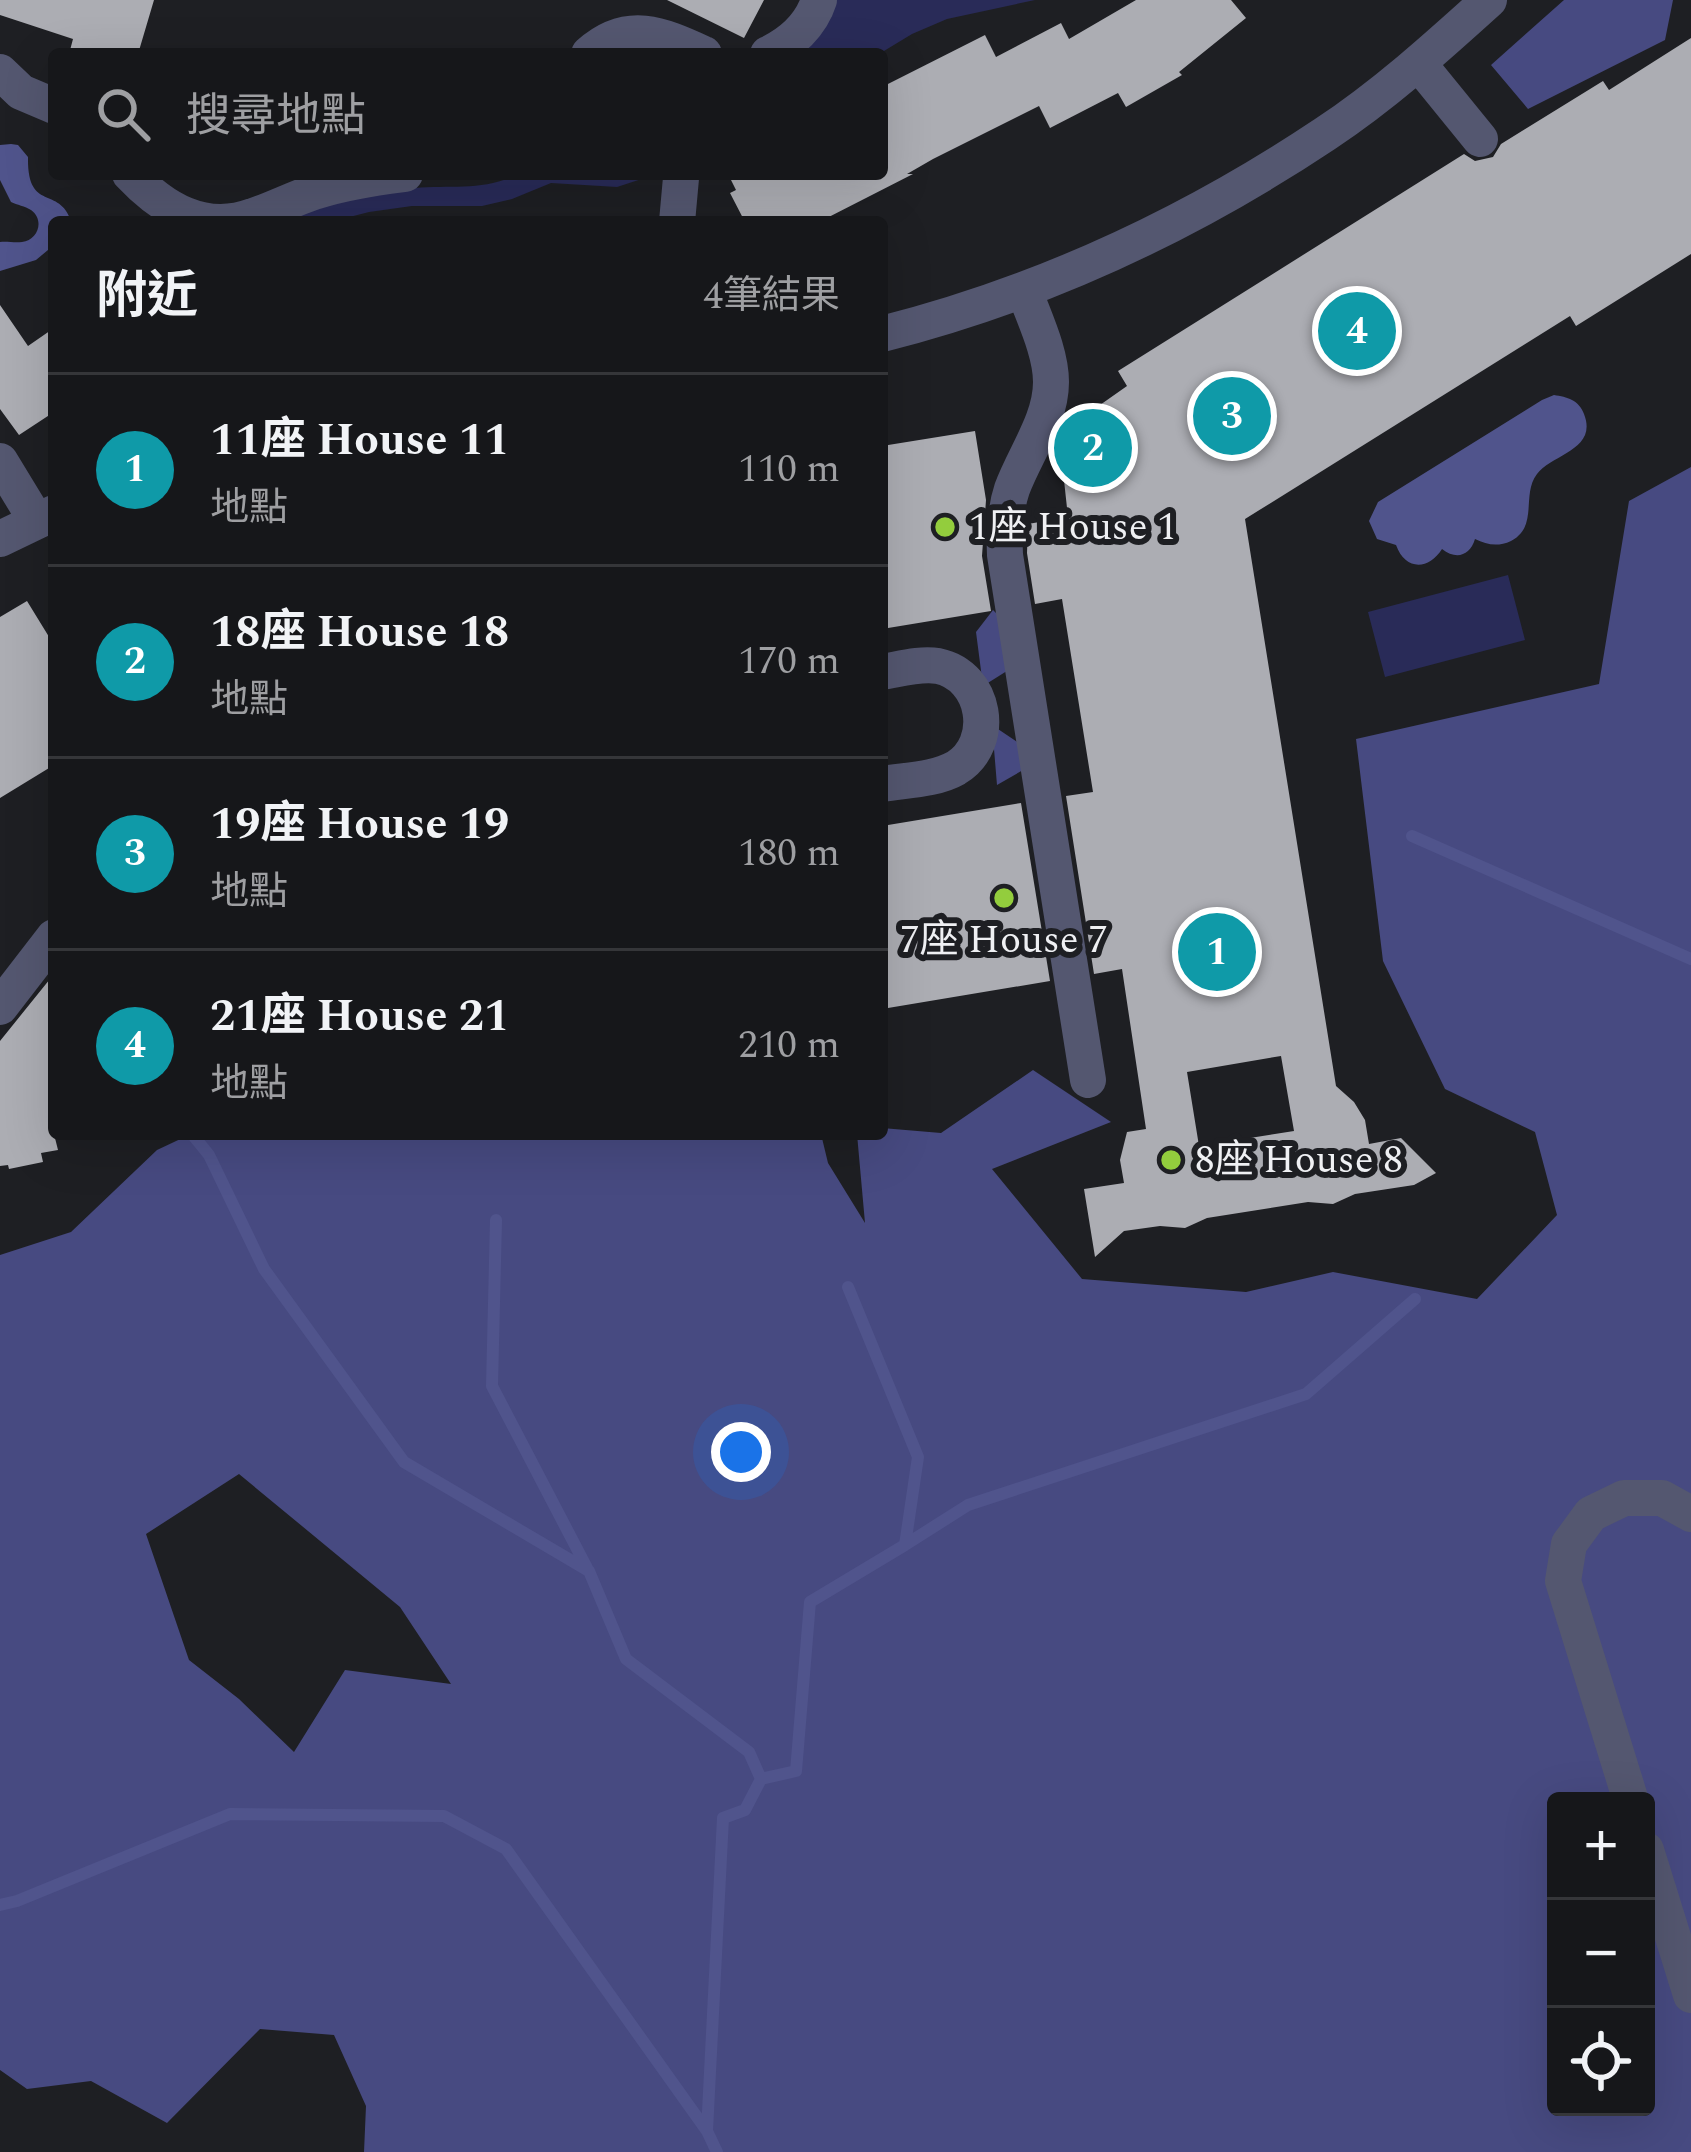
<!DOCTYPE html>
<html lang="zh-TW">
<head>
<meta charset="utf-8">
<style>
  body { margin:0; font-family:Spectral,"Noto Sans TC",serif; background:#1f2023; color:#f1f3f6 }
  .controls { position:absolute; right:36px; bottom:36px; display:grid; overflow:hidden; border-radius:12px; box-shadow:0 12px 48px #0002 }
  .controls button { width:108px; height:108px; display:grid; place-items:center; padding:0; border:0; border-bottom:3px solid #353639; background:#16171a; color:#f1f3f6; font:60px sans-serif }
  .you { position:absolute; left:741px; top:1452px; width:42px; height:42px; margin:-30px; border:9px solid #fff; border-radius:50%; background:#1a73e8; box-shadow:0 0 0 18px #1a73e833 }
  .badge { display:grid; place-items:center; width:78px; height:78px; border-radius:50%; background:#2563eb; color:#fff; font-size:39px; font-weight:700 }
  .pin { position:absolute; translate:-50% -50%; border:6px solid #fff; box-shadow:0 3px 12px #0006 }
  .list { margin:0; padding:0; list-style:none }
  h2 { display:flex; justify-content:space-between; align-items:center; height:156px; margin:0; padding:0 48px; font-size:51px }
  h2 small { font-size:39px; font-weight:400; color:#9e9fa2 }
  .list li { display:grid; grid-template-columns:78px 1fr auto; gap:36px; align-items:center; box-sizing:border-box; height:192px; padding:0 48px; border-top:3px solid #353639 }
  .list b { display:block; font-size:45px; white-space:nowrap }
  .list p { margin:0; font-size:39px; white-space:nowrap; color:#9e9fa2 }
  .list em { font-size:39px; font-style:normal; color:#9e9fa2 }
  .icon { flex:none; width:66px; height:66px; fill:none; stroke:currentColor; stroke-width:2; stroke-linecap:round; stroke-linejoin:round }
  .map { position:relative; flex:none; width:1691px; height:2152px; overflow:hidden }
  .search { position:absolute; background:#16171a; box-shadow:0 12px 48px #0002; left:48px; top:48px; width:840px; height:132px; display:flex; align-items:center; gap:30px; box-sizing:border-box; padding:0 42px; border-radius:12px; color:#9e9fa2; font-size:45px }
  .panel { position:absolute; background:#16171a; box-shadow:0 12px 48px #0002; left:48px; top:216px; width:840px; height:924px; border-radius:12px }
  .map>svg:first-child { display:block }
  .green { fill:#292b58 }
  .forest { fill:#474a81; fill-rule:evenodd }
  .water { fill:#50548c }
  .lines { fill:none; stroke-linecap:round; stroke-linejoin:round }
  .stream { stroke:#50548c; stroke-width:12 }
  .building { fill:#acadb3; fill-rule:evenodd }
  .minor { stroke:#545770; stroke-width:36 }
  .poi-dot { fill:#93cd3d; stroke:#1e1f23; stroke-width:4.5 }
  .labels { text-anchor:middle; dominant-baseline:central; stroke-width:12; stroke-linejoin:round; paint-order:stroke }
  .poi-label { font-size:39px; fill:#eff0f3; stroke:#1e1f23; text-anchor:start }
</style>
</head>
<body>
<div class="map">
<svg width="1691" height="2152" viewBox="0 0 1691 2152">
  <rect width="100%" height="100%" fill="#1e1f23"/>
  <path class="green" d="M833,0H1035L947,19L912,34L879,54H795Z
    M518,174H657L617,187L551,183L512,199L482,206H412L369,212L330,222H275C319,205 367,191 415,188C451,185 486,191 518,174Z
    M1508,575L1525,640L1385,677L1368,612Z"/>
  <path class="forest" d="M1564,0H1673L1665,40L1528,109L1491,65Z
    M1691,467V2152H364L366,2106L334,2035L260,2029L167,2123L91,2081L27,2089L0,2070V1255L71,1232L157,1150L191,1134H821L828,1163L865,1223L857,1134H882V1128L941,1133L1033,1070L1111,1122L992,1169L1082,1279L1246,1292L1333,1272L1477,1299L1557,1215L1535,1132L1445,1089L1383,961L1356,739L1599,684L1629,501ZM239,1474L400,1607L451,1684L345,1670L294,1752L239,1699L189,1660L146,1534ZM1556,1801H1646V2107H1556Z
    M993,610L1011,628L1018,664L983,686L976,632Z
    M992,725L1029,750L1030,766L997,785Z"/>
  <path class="water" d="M11,144L18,145L28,157C27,213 59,185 71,221L54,222V245L36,260L0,271V242C7,241 14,243 22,242C38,240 45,220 31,210C25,206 17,205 11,202L0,180V145Z
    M1554,395C1567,397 1579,400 1584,414C1598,450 1552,454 1537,474C1521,495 1539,526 1511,541C1498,547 1487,545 1475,539C1470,556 1456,560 1442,549C1428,571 1405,570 1396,545L1377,539L1369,521L1378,502L1542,400Z"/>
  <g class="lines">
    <path class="stream" d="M1412,836L1691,959
      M192,1134L209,1155L264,1269L404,1462L589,1571L626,1659L749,1752L761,1779L745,1810L723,1818L707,2131L717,2152
      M496,1220L492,1386L587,1568
      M905,1545L968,1505L1306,1394L1415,1299
      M761,1779L796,1771L810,1602L905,1545L918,1457L848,1287
      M0,1905L17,1901L230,1814L444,1816L506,1849L707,2131"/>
  </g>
  <path class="building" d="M0,0H154L138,54H69L73,39L0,15Z
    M667,0H764L744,38Z
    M1136,0H1231L1246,18L1179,72L1182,75L1126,107L1118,93L1050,128L1039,106L933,159L907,174H913L819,222H745L730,193L736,190L728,174H882V87L985,35L996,57L1061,23L1069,39Z
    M1691,38V254L1576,326L1570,316L1245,519L1336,1086L1354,1102L1365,1120L1369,1144L1401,1138L1436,1173L1414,1185L1355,1194L1333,1204L1308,1202L1207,1218L1185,1228L1160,1226L1124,1231L1095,1257L1084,1189L1124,1183L1120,1160L1127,1132L1146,1129L1122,969L1094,974L1066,796L1093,792L1062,599L1035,604L1027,553L1028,524L1068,517L1063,471L1066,455L1079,425L1090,412L1127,386L1118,371L1464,154L1475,161L1493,157L1501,144L1603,81L1609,90ZM1281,1056L1294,1131L1199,1146L1187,1072Z
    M0,305L28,346L54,328V412L19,435L0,409Z
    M975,431L986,500L982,556L991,611L882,629V446Z
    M27,601L54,645V765L0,798V617Z
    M1021,803L1050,981L882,1009V826Z
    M54,974V1134L58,1150L41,1153L43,1162L9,1169L8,1165L0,1166V1041Z"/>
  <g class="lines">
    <path class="minor" d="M589,54C628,19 662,35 704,54
      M768,54C791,43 811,25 819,0
      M1419,64L1480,139
      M0,72L21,92L54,106
      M130,174C163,209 204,234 253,216C274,209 293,199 314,192C344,182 375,178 405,174
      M677,222L681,178
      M1024,290C1034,318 1051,352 1051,382C1051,420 1025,454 1012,489C1005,510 1004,532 1005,555L1088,1080
      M882,334C1040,294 1190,224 1325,134C1384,95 1437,47 1489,0
      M0,461L36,520
      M0,539L54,513
      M882,672C900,669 920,663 938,666C986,676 997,743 956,768C935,780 905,780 882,784
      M0,1007L54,937
      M1631,1801L1563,1581L1569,1544L1591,1514L1624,1498H1662L1691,1514
      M1646,1850L1691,1995"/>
  </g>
  <g class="poi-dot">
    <circle cx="945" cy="527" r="12"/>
    <circle cx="1004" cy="898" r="12"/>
    <circle cx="1171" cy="1160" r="12"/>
  </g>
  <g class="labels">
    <g class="poi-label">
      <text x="969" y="527">1座 House 1</text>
      <text x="1004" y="940" text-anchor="middle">7座 House 7</text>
      <text x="1195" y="1160">8座 House 8</text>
    </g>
  </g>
</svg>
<div class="controls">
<button>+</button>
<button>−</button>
<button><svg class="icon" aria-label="locate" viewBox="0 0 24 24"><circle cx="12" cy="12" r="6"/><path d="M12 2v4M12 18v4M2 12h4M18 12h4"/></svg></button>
</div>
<div class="you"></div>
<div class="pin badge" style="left:1217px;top:952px;background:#0f9aa8">1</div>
<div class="pin badge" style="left:1093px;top:448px;background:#0f9aa8">2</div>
<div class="pin badge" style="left:1232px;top:416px;background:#0f9aa8">3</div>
<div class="pin badge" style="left:1357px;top:331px;background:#0f9aa8">4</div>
<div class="search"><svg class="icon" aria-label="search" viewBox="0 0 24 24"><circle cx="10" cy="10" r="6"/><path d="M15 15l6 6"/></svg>搜尋地點</div>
<section class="panel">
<h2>附近<small>4筆結果</small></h2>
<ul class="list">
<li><span class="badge" style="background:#0f9aa8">1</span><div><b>11座 House 11</b><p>地點</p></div><em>110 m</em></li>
<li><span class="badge" style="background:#0f9aa8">2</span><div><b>18座 House 18</b><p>地點</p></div><em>170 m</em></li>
<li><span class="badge" style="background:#0f9aa8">3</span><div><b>19座 House 19</b><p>地點</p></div><em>180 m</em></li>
<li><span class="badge" style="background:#0f9aa8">4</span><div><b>21座 House 21</b><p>地點</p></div><em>210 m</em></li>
</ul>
</section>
</div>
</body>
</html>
